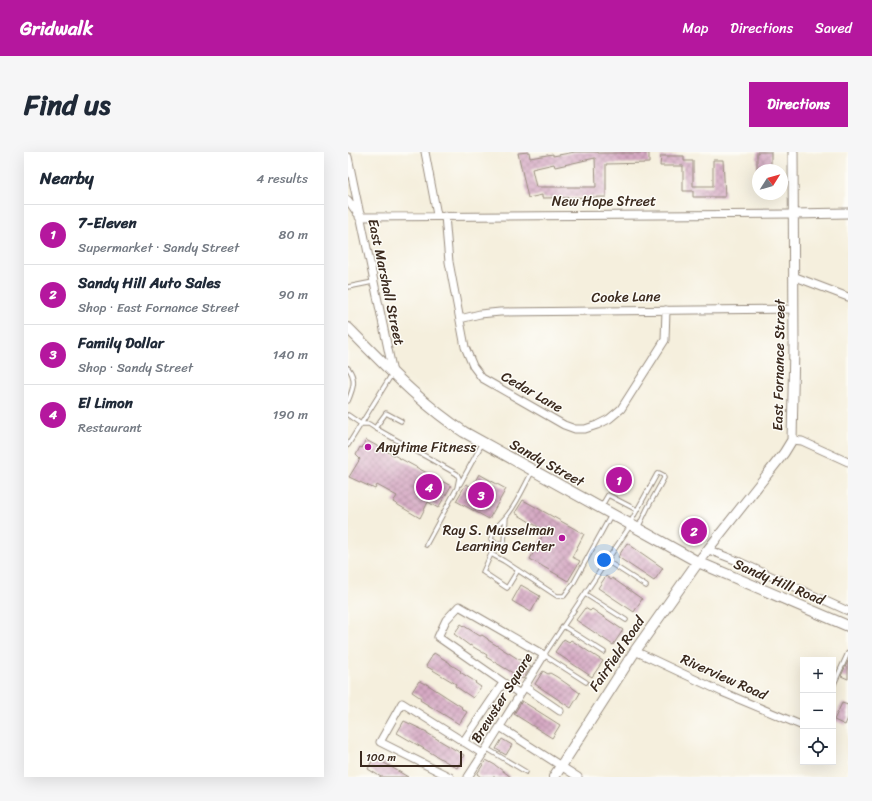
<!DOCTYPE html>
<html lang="en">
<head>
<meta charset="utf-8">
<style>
  body { margin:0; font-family:Sriracha,sans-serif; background:#f6f6f7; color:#1f2937 }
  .controls { position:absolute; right:12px; bottom:12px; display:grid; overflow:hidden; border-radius:0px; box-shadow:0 4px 16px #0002 }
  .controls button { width:36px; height:36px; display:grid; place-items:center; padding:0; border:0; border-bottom:1px solid #e0e1e3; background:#fff; color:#1f2937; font:20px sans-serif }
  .compass { position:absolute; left:404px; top:12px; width:36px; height:36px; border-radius:50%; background:#fff; box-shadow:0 4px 16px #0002; rotate:53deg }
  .scale { position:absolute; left:12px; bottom:10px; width:102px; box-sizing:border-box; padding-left:4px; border:2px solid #3b2a1e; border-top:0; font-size:11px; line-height:14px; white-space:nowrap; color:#3b2a1e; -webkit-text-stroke:3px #fdfcf7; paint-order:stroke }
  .you { position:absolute; left:256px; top:408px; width:14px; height:14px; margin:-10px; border:3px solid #fff; border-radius:50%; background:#1a73e8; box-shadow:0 0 0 6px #1a73e833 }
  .badge { display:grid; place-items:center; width:26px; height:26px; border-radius:50%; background:#b5179e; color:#fff; font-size:13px; font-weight:700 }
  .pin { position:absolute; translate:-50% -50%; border:2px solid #fff; box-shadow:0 1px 4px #0006 }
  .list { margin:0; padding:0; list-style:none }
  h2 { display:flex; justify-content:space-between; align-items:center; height:52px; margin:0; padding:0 16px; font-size:17px }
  h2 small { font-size:13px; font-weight:400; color:#747a83 }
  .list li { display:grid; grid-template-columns:26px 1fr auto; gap:12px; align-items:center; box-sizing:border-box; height:60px; padding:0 16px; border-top:1px solid #e0e1e3 }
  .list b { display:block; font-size:15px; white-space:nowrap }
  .list p { margin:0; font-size:13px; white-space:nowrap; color:#747a83 }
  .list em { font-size:13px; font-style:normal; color:#747a83 }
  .icon { flex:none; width:22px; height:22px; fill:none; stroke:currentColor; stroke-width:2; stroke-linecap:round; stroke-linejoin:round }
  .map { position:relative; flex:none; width:500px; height:625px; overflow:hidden; border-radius:0px }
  header { display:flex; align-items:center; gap:24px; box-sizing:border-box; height:56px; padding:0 20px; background:#b5179e; color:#fff }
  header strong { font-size:19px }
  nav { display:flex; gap:22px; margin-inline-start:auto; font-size:14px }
  .intro { display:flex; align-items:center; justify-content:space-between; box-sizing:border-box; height:96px; padding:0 24px }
  h1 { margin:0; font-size:28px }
  .button { padding:10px 18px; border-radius:0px; background:#b5179e; color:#fff; font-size:14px; font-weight:700 }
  main { display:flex; gap:24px; padding:0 24px }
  aside { flex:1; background:#fff; border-radius:0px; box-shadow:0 4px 16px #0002 }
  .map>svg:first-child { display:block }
  .building { fill:url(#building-cross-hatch); fill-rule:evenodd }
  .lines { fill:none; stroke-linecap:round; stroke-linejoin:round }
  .service-casing { stroke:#988c7e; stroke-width:5.5 }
  .minor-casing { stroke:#988c7e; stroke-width:9 }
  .tertiary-casing { stroke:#988c7e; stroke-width:11 }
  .secondary-casing { stroke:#988c7e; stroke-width:12 }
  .service { stroke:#fff; stroke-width:3.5 }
  .minor { stroke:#fff; stroke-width:7 }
  .tertiary { stroke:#fff; stroke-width:9 }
  .secondary { stroke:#fff; stroke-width:10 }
  .poi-dot { fill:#b5179e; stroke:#fdfcf7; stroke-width:1.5 }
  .labels { text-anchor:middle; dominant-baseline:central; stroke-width:3; stroke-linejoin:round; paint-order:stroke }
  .street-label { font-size:14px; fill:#3b2a1e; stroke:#fdfcf7 }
  .poi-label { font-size:14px; fill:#3b2a1e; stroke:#fdfcf7; text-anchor:start }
</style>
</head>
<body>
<header>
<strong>Gridwalk</strong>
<nav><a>Map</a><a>Directions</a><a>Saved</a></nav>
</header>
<div class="intro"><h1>Find us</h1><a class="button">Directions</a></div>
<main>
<aside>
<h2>Nearby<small>4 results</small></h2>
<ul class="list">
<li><span class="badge">1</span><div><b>7-Eleven</b><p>Supermarket · Sandy Street</p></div><em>80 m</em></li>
<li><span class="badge">2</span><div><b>Sandy Hill Auto Sales</b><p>Shop · East Fornance Street</p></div><em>90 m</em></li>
<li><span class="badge">3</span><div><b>Family Dollar</b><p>Shop · Sandy Street</p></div><em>140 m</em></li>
<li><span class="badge">4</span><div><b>El Limon</b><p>Restaurant</p></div><em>190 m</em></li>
</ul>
</aside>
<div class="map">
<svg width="500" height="625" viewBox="0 0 500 625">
  <defs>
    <pattern id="building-cross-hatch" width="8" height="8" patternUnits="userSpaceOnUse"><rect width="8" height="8" fill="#d5a9c3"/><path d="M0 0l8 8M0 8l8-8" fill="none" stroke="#ae8a9e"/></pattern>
  </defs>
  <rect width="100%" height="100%" fill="#fdfcf7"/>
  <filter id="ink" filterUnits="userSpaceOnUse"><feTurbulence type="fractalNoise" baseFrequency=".025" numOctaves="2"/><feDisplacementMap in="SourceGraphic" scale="8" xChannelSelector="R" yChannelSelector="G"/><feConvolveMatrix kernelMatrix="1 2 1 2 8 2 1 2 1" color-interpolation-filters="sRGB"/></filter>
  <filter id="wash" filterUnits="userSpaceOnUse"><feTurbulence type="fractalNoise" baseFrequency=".012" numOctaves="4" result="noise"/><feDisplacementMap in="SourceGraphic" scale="16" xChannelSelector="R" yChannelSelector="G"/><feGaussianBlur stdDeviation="0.9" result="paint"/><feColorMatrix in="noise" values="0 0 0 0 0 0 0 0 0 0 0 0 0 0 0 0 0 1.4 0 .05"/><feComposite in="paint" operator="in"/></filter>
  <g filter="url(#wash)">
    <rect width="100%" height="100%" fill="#f5efdd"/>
    <g id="blocks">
      <path class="building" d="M181,0L182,6L205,2V4L227,0H250V1H301V11L258,12V45L194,46V43L180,46L170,1ZM247,6L248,35H188L184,17L206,12L207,15Z
        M409,0H423V18H409Z
        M313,4H336V9H345V34H365V8H375L377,45H345V39H335V14H312Z
        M18,288L103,334L90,356L80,350L72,366L45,350L49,344L29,333L27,337L1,325L12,307L8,303L12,295L14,296Z
        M131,322L158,337L141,367L108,349L118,332L124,335Z
        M175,348L236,382L224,405L232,409L220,429L182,407L197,379L167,361Z
        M279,391L315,416L306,429L270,405Z
        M258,424L263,428L264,426L294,447L286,460L250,436Z
        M173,433L192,444L183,460L164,449Z
        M237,456L242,459L244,457L275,478L265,493L228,468Z
        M113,472L132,484L134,483L140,487V488L183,515L175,527L138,505L139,503L122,493V494L106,482Z
        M216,487L221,490L223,488L255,509L244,525L207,500Z
        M86,501L102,511V512L113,519L112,520L128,530L127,531L133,535L125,546L107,534L108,532L78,514Z
        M500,509V527L493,524Z
        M195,519L200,522L202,521L209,525L232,541L223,556L187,532Z
        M71,529L77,532V531L114,555L113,556L119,560L111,572L72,548L73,546L64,540Z
        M174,549L212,573L204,586L166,562Z
        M494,551L500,553V566L497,573L486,568Z
        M56,569L79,580V581L116,603L109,616L49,581Z
        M154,587L164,593L158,603L148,597Z
        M26,605L60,625H33L20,617Z
        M138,608L147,613L163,625H133L129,622Z"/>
    </g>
  </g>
  <g filter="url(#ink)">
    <use href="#blocks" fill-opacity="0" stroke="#988c7e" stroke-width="1"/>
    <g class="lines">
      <g class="service-casing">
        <path id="service" d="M0,135L25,130
          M0,216C9,227 5,237 0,249
          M0,263L13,272H21L27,276L109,322L111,326L109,336L78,393
          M27,276L38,261L53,269
          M0,293L44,222
          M112,332L134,292
          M253,355L260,343L289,358
          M158,365L156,390L152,392L146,390L143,387C146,374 154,371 161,361C170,349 177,333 184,320
          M282,371L309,322L311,321L315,323L316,326L300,355L290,376
          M148,391L135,420L159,436L170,418
          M143,402L156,409L209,444H216L225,432L263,363
          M259,409L298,434
          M237,442L278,468
          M215,474L256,500
          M238,530L196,503L282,374
          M485,534L500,501
          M138,596L178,620"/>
      </g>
      <g class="minor-casing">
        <path id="minor" d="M77,0L89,63
          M0,5L45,221
          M0,48L9,61
          M97,64L101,110L117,195L125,214L134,226L216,273L227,277H237L249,273L261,267L273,257L317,188L318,158
          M11,65L445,62
          M445,124L500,145
          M112,167L132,162L152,160L446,157
          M444,288L454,289L500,310
          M361,398L392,410L500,459
          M287,499L374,540L455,574
          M177,535L212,559
          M152,575L230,625
          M115,590L155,531
          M102,625L32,590L54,551L135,602
          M120,625C146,585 171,544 196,503L111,454L98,468L90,485L172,542"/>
      </g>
      <g class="tertiary-casing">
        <path id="tertiary" d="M445,62L500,61
          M350,410L436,301L444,288L446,194L445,0"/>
      </g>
      <g class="secondary-casing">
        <path id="secondary" d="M0,176C37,213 73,252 116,280L350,410L500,474
          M206,625L287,499L350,410"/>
      </g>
      <use href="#service" class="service"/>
      <use href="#minor" class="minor"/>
      <use href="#tertiary" class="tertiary"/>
      <use href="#secondary" class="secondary"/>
    </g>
  </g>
  <g class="poi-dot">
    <circle cx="20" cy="295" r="4"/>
    <circle cx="214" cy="386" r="4"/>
  </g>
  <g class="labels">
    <g class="street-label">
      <text x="256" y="49">New Hope Street</text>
      <text transform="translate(38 130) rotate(78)">East Marshall Street</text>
      <text transform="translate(278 145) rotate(-1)">Cooke Lane</text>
      <text transform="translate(431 213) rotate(-89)">East Fornance Street</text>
      <text transform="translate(184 240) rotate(30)">Cedar Lane</text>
      <text transform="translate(199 311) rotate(29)">Sandy Street</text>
      <text transform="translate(431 430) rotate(23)">Sandy Hill Road</text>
      <text transform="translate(269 502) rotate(-56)">Fairfield Road</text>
      <text transform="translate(376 525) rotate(24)">Riverview Road</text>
      <text transform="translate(154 546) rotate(-58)">Brewster Square</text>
    </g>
    <g class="poi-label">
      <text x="28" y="295">Anytime Fitness</text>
      <text x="206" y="378" text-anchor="end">Ray S. Musselman<tspan x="206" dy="16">Learning Center</tspan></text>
    </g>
  </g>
</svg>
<div class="controls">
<button>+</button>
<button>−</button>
<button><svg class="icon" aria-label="locate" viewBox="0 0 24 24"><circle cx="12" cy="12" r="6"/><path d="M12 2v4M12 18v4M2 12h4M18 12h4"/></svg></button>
</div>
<svg class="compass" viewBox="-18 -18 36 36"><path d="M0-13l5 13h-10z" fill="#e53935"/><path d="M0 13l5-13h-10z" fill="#747a83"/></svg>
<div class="scale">100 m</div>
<div class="you"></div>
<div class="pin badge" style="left:271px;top:328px">1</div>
<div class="pin badge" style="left:346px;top:379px">2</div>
<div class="pin badge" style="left:133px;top:343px">3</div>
<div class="pin badge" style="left:81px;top:335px">4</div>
</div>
</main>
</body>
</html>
